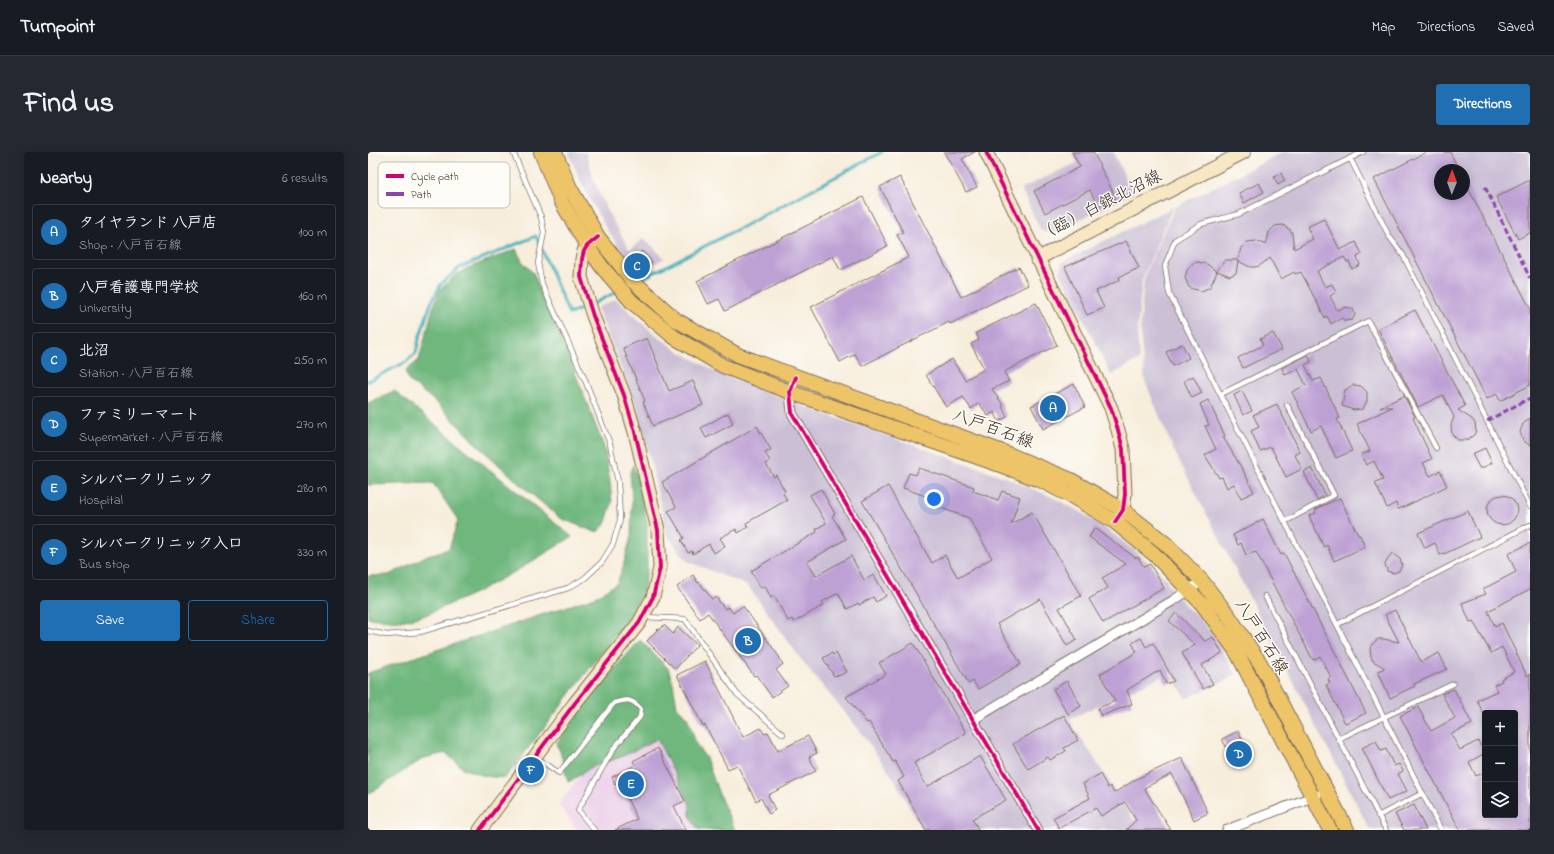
<!DOCTYPE html>
<html lang="en">
<head>
<meta charset="utf-8">
<style>
  body { margin:0; font-family:"Indie Flower","Klee One",sans-serif; background:#242831; color:#f1f3f6 }
  .controls { position:absolute; right:12px; bottom:12px; display:grid; overflow:hidden; border-radius:4px; box-shadow:0 2px 10px #0003 }
  .controls button { width:36px; height:36px; display:grid; place-items:center; padding:0; border:0; border-bottom:1px solid #363941; background:#171b24; color:#f1f3f6; font:20px sans-serif }
  .compass { position:absolute; left:1066px; top:12px; width:36px; height:36px; border-radius:50%; background:#171b24; box-shadow:0 2px 10px #0003; rotate:1deg }
  .you { position:absolute; left:566px; top:347px; width:14px; height:14px; margin:-10px; border:3px solid #fff; border-radius:50%; background:#1a73e8; box-shadow:0 0 0 6px #1a73e833 }
  .badge { display:grid; place-items:center; width:26px; height:26px; border-radius:50%; background:#1f6fb2; color:#fff; font-size:13px; font-weight:700 }
  .pin { position:absolute; translate:-50% -50%; border:2px solid #fff; box-shadow:0 1px 4px #0006 }
  .list { margin:0; padding:0; list-style:none }
  h2 { display:flex; justify-content:space-between; align-items:center; height:52px; margin:0; padding:0 16px; font-size:17px }
  h2 small { font-size:13px; font-weight:400; color:#9ea1a6 }
  .list li { display:grid; grid-template-columns:26px 1fr auto; gap:12px; align-items:center; box-sizing:border-box; height:56px; margin:0 8px 8px; padding:0 8px; border:1px solid #363941; border-radius:4px }
  .list b { display:block; font-size:15px; white-space:nowrap }
  .list p { margin:0; font-size:13px; white-space:nowrap; color:#9ea1a6 }
  .list em { font-size:13px; font-style:normal; color:#9ea1a6 }
  .actions { display:flex; gap:8px; padding:12px 16px }
  .actions a { flex:1; padding:9px 0; border:1px solid #1f6fb2; border-radius:4px; text-align:center; font-size:14px; color:#1f6fb2 }
  .actions .main { background:#1f6fb2; color:#fff }
  .icon { flex:none; width:22px; height:22px; fill:none; stroke:currentColor; stroke-width:2; stroke-linecap:round; stroke-linejoin:round }
  .map { position:relative; flex:none; width:1162px; height:678px; overflow:hidden; border-radius:4px }
  header { display:flex; align-items:center; gap:24px; box-sizing:border-box; height:56px; padding:0 20px; background:#171b24; border-bottom:1px solid #363941 }
  header strong { font-size:19px }
  nav { display:flex; gap:22px; margin-inline-start:auto; font-size:14px }
  .intro { display:flex; align-items:center; justify-content:space-between; box-sizing:border-box; height:96px; padding:0 24px }
  h1 { margin:0; font-size:28px }
  .button { padding:10px 18px; border-radius:4px; background:#1f6fb2; color:#fff; font-size:14px; font-weight:700 }
  main { display:flex; gap:24px; padding:0 24px }
  aside { flex:1; background:#171b24; border-radius:4px; box-shadow:0 2px 10px #0003 }
  .map>svg:first-child { display:block }
  .built { fill:#ecd1ea }
  .industrial { fill:#cbbfd5; fill-rule:evenodd }
  .forest { fill:#6fb77e; stroke:#55704e }
  .lines { fill:none; stroke-linecap:round; stroke-linejoin:round }
  .stream { stroke:#40afbc; stroke-width:3 }
  .building { fill:#bda1d4 }
  .lane-casing { stroke:#7d6e60; stroke-width:6 }
  .street-casing { stroke:#7d6e60; stroke-width:11 }
  .secondary-casing { stroke:#7d6e60; stroke-width:15 }
  .primary-casing { stroke:#7d6e60; stroke-width:16 }
  .lane { stroke:#fff; stroke-width:4.5 }
  .street { stroke:#fff; stroke-width:9 }
  .secondary { stroke:#f8e7c3; stroke-width:13 }
  .primary { stroke:#eec469; stroke-width:14 }
  .quiet { stroke:#8e44ad; stroke-width:3; stroke-dasharray:6 3; stroke-linecap:butt }
  .cycleway-casing { stroke:#fdfcf7; stroke-width:6 }
  .cycleway { stroke:#d6006c; stroke-width:4 }
  .labels { text-anchor:middle; dominant-baseline:central; stroke-width:3; stroke-linejoin:round; paint-order:stroke }
  .street-label { font-size:17px; fill:#3b2a1e; stroke:#fdfcf7 }
  .key { fill:#fdfcf7; stroke:#c3bdb6; stroke-width:1 }
  .key-label { font-size:11px; fill:#3b2a1e }
</style>
</head>
<body>
<header>
<strong>Turnpoint</strong>
<nav><a>Map</a><a>Directions</a><a>Saved</a></nav>
</header>
<div class="intro"><h1>Find us</h1><a class="button">Directions</a></div>
<main>
<aside>
<h2>Nearby<small>6 results</small></h2>
<ul class="list">
<li><span class="badge">A</span><div><b>タイヤランド 八戸店</b><p>Shop · 八戸百石線</p></div><em>100 m</em></li>
<li><span class="badge">B</span><div><b>八戸看護専門学校</b><p>University</p></div><em>160 m</em></li>
<li><span class="badge">C</span><div><b>北沼</b><p>Station · 八戸百石線</p></div><em>250 m</em></li>
<li><span class="badge">D</span><div><b>ファミリーマート</b><p>Supermarket · 八戸百石線</p></div><em>270 m</em></li>
<li><span class="badge">E</span><div><b>シルバークリニック</b><p>Hospital</p></div><em>280 m</em></li>
<li><span class="badge">F</span><div><b>シルバークリニック入口</b><p>Bus stop</p></div><em>330 m</em></li>
</ul>
<div class="actions"><a class="main">Save</a><a>Share</a></div>
</aside>
<div class="map">
<svg width="1162" height="678" viewBox="0 0 1162 678">
  <rect width="100%" height="100%" fill="#fdfcf7"/>
  <filter id="ink" filterUnits="userSpaceOnUse"><feTurbulence type="fractalNoise" baseFrequency=".025" numOctaves="2"/><feDisplacementMap in="SourceGraphic" scale="8" xChannelSelector="R" yChannelSelector="G"/><feConvolveMatrix kernelMatrix="1 2 1 2 8 2 1 2 1" color-interpolation-filters="sRGB"/></filter>
  <filter id="wash" filterUnits="userSpaceOnUse"><feTurbulence type="fractalNoise" baseFrequency=".012" numOctaves="4" result="noise"/><feDisplacementMap in="SourceGraphic" scale="16" xChannelSelector="R" yChannelSelector="G"/><feGaussianBlur stdDeviation="0.9" result="paint"/><feColorMatrix in="noise" values="0 0 0 0 0 0 0 0 0 0 0 0 0 0 0 0 0 1.4 0 .05"/><feComposite in="paint" operator="in"/></filter>
  <g filter="url(#wash)">
    <rect width="100%" height="100%" fill="#f7eddb"/>
    <path class="built" d="M293,576L342,678H209L191,652L220,613Z"/>
    <path class="industrial" d="M200,0H218L226,29L242,64L262,98L276,86L296,106L272,121L267,116L239,78L214,33Z
      M732,0H745L765,41L684,81L673,79L653,37Z
      M915,0H1162V678H1002L805,297L777,229L772,179L776,128L780,115L807,55ZM1072,18H1096V42H1072ZM1117,561H1147V663H1117Z
      M805,55L779,115L774,128L769,178L771,208L743,223L692,120L694,110Z
      M246,148H249L282,178L307,197L348,220L443,257L637,325L684,345L711,359L738,377L771,402L799,427L800,432L820,457L828,462L846,484L869,523L818,547L803,520L701,567L772,678H554L526,627L489,575L438,514L380,434L319,409L299,383L283,310L269,255L229,156Z"/>
    <path class="forest" d="M148,97L154,109L166,122L173,143L195,190L236,295L242,329L244,350L238,370L232,378L227,380L192,366L153,333L105,289L68,250L41,229L38,221L39,218L51,208L65,156L72,138L85,125L98,117Z
      M26,239L204,385L148,419L107,441L55,464L32,469L0,466V424L21,423L60,403L81,397L90,368L65,331L0,333V251Z
      M265,313L272,335L279,371V418L275,441L260,467L137,626L117,624L96,617L78,601L56,606L0,642V521L227,445L249,431L255,415L263,384L264,347L262,320Z
      M272,488L300,516L305,531L309,555L319,565L329,594L338,606L352,645L367,678H331C324,670 320,663 322,653L289,587L253,605L222,616L204,628L200,630L192,599L188,592L233,532Z"/>
    <g class="lines">
      <path class="stream" d="M271,128L376,74L514,0
        M225,152L250,139
        M0,229L38,210L48,201L51,187L63,151L73,132L91,116L168,84L201,162L218,155"/>
    </g>
    <g id="blocks">
      <path class="building" d="M576,0H607L594,7L609,35L598,40Z
        M704,0H725L748,46L730,55L722,38L677,61L666,39L712,15Z
        M1059,0H1082L1091,18H1072V42H1096V28L1162,156V233L1132,249L1129,242L1119,247L1006,27Z
        M913,21L917,29L910,33L906,25Z
        M532,25L593,145L651,115L660,133L582,172L581,170L494,214L487,202L472,210L443,155L541,105L529,83L535,80L512,35Z
        M1162,28V81L1150,87L1128,45Z
        M891,31L896,40L876,51L871,41Z
        M495,45L520,94L472,118L465,104L357,159L351,147L340,152L329,129Z
        M956,67L972,98L988,90L994,102L989,105L992,113L984,117L981,109L979,110L976,105L949,119L957,135L964,132L968,140L962,144L969,158L979,155L985,157L987,163L984,168L977,169L974,166L963,172L959,164L957,166L933,120L927,122L926,120L913,127L902,106L891,114L887,115H882L870,109L868,121L862,124L849,119L857,108H870L873,96L879,90L888,89L898,93L901,80L907,74L915,73L922,78L924,81L926,97L945,87L939,75Z
        M758,89L771,116L751,125L752,128L728,139L736,156L719,163L697,115Z
        M274,99L284,110L277,117L267,105Z
        M830,110L839,112L849,120L842,135L834,139L825,137L821,135L817,126L819,118L825,111Z
        M668,151L689,193L636,220L641,229L624,237L635,253L634,254L639,265L631,269L626,260L620,264L611,251L603,257L595,245L578,255L558,223L584,207L597,228L616,217L603,192L611,188L608,181Z
        M1047,158L1097,254L1090,258L1104,267L1107,271L1108,279L1106,283L1099,288H1090L1084,282L1083,273L1086,265L1075,243L1050,255L1010,177Z
        M905,181L914,197L875,216L870,206L895,193L892,187Z
        M279,186L301,239L325,229L335,253L285,274L275,250L277,249L255,196Z
        M814,192L821,206L805,214L798,200Z
        M940,203L943,210L937,213L945,229L953,226L972,266L969,267L984,299L968,306L953,274L943,279L924,240L938,233L930,217L917,223L914,216Z
        M825,224L834,241L824,246L816,229Z
        M706,232L717,255L675,277L663,254Z
        M985,233L993,234L999,240V249L995,257L986,258L974,254L977,238Z
        M874,239L884,259L875,263L866,243Z
        M1036,244L1047,265L1045,266L1064,307L1055,311L1062,324L1072,319L1079,334L1036,355L1030,357L1028,351L1019,356L1007,331L1015,328L1006,309L998,313L993,303L1002,299L989,272L1024,255H1012Z
        M840,248L857,284L855,285L876,320L886,340L873,346L866,332L859,336L854,325L851,326L837,303L848,297L837,274L841,273L832,252Z
        M909,252L932,300L927,303L934,317L918,325L903,295L892,299L883,279L891,275L885,263Z
        M360,261L365,272L338,286L333,276Z
        M1162,266V294L1155,288L1152,280L1155,272Z
        M389,274L403,298L397,301L402,309L398,312L406,325L408,323L417,339L415,341L419,348L378,371L380,375L370,381L368,377L352,386L357,394L346,401L341,392L325,402L324,399L320,401L313,388L316,386L300,359L308,355L294,330Z
        M1117,296L1124,311L1112,317L1104,302Z
        M551,316L606,335L605,339L630,348L634,339L652,345L643,372L664,360L713,444L691,456L709,488L699,494L672,447L629,472L653,512L610,537L605,529L601,532L494,349L520,334L564,411L577,403L590,426L624,406L601,366L558,351L560,345L535,336L541,321L548,323Z
        M944,316L957,343L949,348L936,320Z
        M453,337L467,362L464,364L478,387L439,410L448,424L483,404L496,428L506,423L518,444L508,450L505,445L491,453L490,451L479,457L470,441L454,450L456,453L426,470L424,467L420,469L406,444L403,446L397,434L393,436L383,419L449,380L448,377L458,371L442,343Z
        M1119 358a15 15 0 1 1 30 0a15 15 0 1 1-30 0Z
        M972,346L990,383H992L997,395L966,409L959,393L956,395L941,364L948,361L947,358L952,355Z
        M1100,359L1112,385L1076,402V401L1072,403L1067,391L1057,396L1050,381Z
        M895,367L913,403L916,401L998,561L982,569L977,571L958,533L962,531L960,527L963,525L952,504L945,508L888,400L878,403L873,391L870,393L865,383Z
        M727,376L768,406L770,405L776,415L782,412L796,436L735,471L721,447L740,436L734,426L758,412L721,385Z
        M1162,391V437L1120,459L1127,475L1134,471L1159,524L1162,522V678H1092L1032,564L1050,555L1063,579L1087,566L1074,542L1086,537L1104,572L1083,582L1092,598L1110,589L1117,601L1101,610L1108,624L1117,620V663H1147V561H1115L1109,548L1129,539L1126,533L1134,529L1133,527L1146,520L1134,495L1123,501L1105,469L1102,470L1094,451L1118,442L1115,437L1148,420L1140,402Z
        M1024,401L1032,407L1034,413L1031,419L1025,421L1019,419L1017,412Z
        M325,423L330,431L331,430L344,447L348,445L357,457L360,455L365,461L375,454L412,506L411,507L415,512L408,518L420,534L404,545L388,523L386,524L340,461L332,467L309,435Z
        M1027,458L1053,510L1071,501L1079,517L1046,532L1047,534L1022,546L1010,519L1017,516L1005,509L1003,505L1002,497L1003,493L1010,487H1015L1031,490L1017,463Z
        M808,461L837,489L845,485L854,501L834,513L845,532L835,537L814,501L827,493L801,469Z
        M296,473L305,482L310,475L329,493L307,517L279,489L290,477L292,478Z
        M773,486L778,495L785,491L806,529L798,532L792,518L759,538L764,552L733,564L730,556L747,549L732,522L769,500L764,491Z
        M545,491L598,581L546,611L559,635L612,604L638,648L604,667L611,678H558L530,629L536,625L527,609L525,610L501,570L499,571L478,545L518,522L511,511Z
        M464,501L465,503L468,501L479,520L470,524L469,523L466,524L455,506Z
        M337,509L375,585L393,576L396,582L400,580L410,599L440,584L449,601L441,605L448,619L400,643L407,658L401,662L393,646L388,649L369,613L360,617L337,573L335,574L309,523Z
        M699,529L713,554L700,562L685,537Z
        M696,563L710,588L696,596L698,599L682,608L680,605L660,617L645,592Z
        M870,579L881,600L865,608L854,587Z
        M1008,589L1013,599L1018,597L1026,614L1031,612L1035,619L1030,622L1039,639L1020,648L994,596Z
        M290,596L317,649L306,654L318,678H247L269,667L251,630L247,632L244,625L267,613L265,609Z
        M814,606L840,661L826,668L804,622L776,636L803,678H758L768,668L757,650L733,664L728,656L691,676L685,666L722,646L715,632L732,622L740,636L742,634L746,641L770,626Z
        M1046,653L1058,678H1036L1027,662Z"/>
    </g>
  </g>
  <g filter="url(#ink)">
    <use href="#blocks" fill-opacity="0" stroke="#7d6e60" stroke-width="1"/>
    <g class="lines">
      <g class="lane-casing">
        <path id="lane" d="M995,0L871,62L833,72L807,88L797,114L801,141L1073,678
          M982,6L1021,84L1035,103L1162,354
          M853,242L1000,169L1068,296
          M918,369L966,343L919,253
          M897,444L1018,678
          M276,465L317,467L369,542L415,582
          M970,472L1162,373
          M0,479L19,483L52,480L200,436L217,426L234,410L245,392L252,368L250,330L242,292L217,228L174,132L170,111L176,80L173,65L145,0
          M970,587L1085,532
          M168,605L191,621L246,551C259,547 263,546 273,557L272,565L246,596L210,658L226,678
          M1010,664L1055,641"/>
      </g>
      <g class="street-casing">
        <path id="street" d="M428,225L422,240L424,261L670,678
          M606,567L806,448L834,429
          M859,678L949,643"/>
      </g>
      <g class="secondary-casing">
        <path id="secondary" d="M618,0L743,256L750,278L755,297L757,342L755,358L750,366
          M669,107L876,0
          M112,678L207,551L271,471L285,445L292,416L290,378L267,280L256,243L225,164L213,125L214,107L216,99L226,89"/>
      </g>
      <g class="primary-casing">
        <path id="primary" d="M173,0L193,49L219,94L234,115L264,150L306,185L355,214L422,240L635,314L674,329L705,345L747,370L786,402L835,453L868,499L962,678
          M187,0L202,36L230,85L265,129L308,168L370,203L635,300L703,328L755,358L798,392L834,429L860,463L892,511L979,678"/>
      </g>
      <use href="#lane" class="lane"/>
      <use href="#street" class="street"/>
      <use href="#secondary" class="secondary"/>
      <use href="#primary" class="primary"/>
      <path class="quiet" d="M1117,35L1162,126
        M1119,269L1162,246"/>
      <g class="cycleway-casing">
        <path id="cycleway" d="M618,0L743,256L750,278L755,297L757,342L755,358L747,370
          M428,225L422,240L424,261L670,678
          M112,678L207,551L271,471L285,445L292,416L290,378L267,280L256,243L225,164L213,125L214,107L216,99L219,94L230,85"/>
      </g>
      <use href="#cycleway" class="cycleway"/>
    </g>
  </g>
  <g class="labels">
    <g class="street-label">
      <text transform="translate(732 54) rotate(-27)">（臨）白銀北沼線</text>
      <text transform="translate(625 277) rotate(20)">八戸百石線</text>
      <text transform="translate(893 485) rotate(58)">八戸百石線</text>
    </g>
  </g>
  <rect x="10" y="10" width="132" height="46" rx="6" class="key"/>
  <rect x="18" y="22" width="18" height="4" fill="#d6006c"/>
  <rect x="18" y="40" width="18" height="4" fill="#8e44ad"/>
  <g class="key-label">
    <text x="43" y="28">Cycle path</text>
    <text x="43" y="46">Path</text>
  </g>
</svg>
<div class="controls">
<button>+</button>
<button>−</button>
<button><svg class="icon" aria-label="layers" viewBox="0 0 24 24"><path d="M12 4l9 5-9 5-9-5zM3 14l9 5 9-5"/></svg></button>
</div>
<svg class="compass" viewBox="-18 -18 36 36"><path d="M0-13l5 13h-10z" fill="#e53935"/><path d="M0 13l5-13h-10z" fill="#9ea1a6"/></svg>
<div class="you"></div>
<div class="pin badge" style="left:685px;top:256px">A</div>
<div class="pin badge" style="left:380px;top:489px">B</div>
<div class="pin badge" style="left:269px;top:114px">C</div>
<div class="pin badge" style="left:871px;top:602px">D</div>
<div class="pin badge" style="left:263px;top:632px">E</div>
<div class="pin badge" style="left:163px;top:618px">F</div>
</div>
</main>
</body>
</html>
